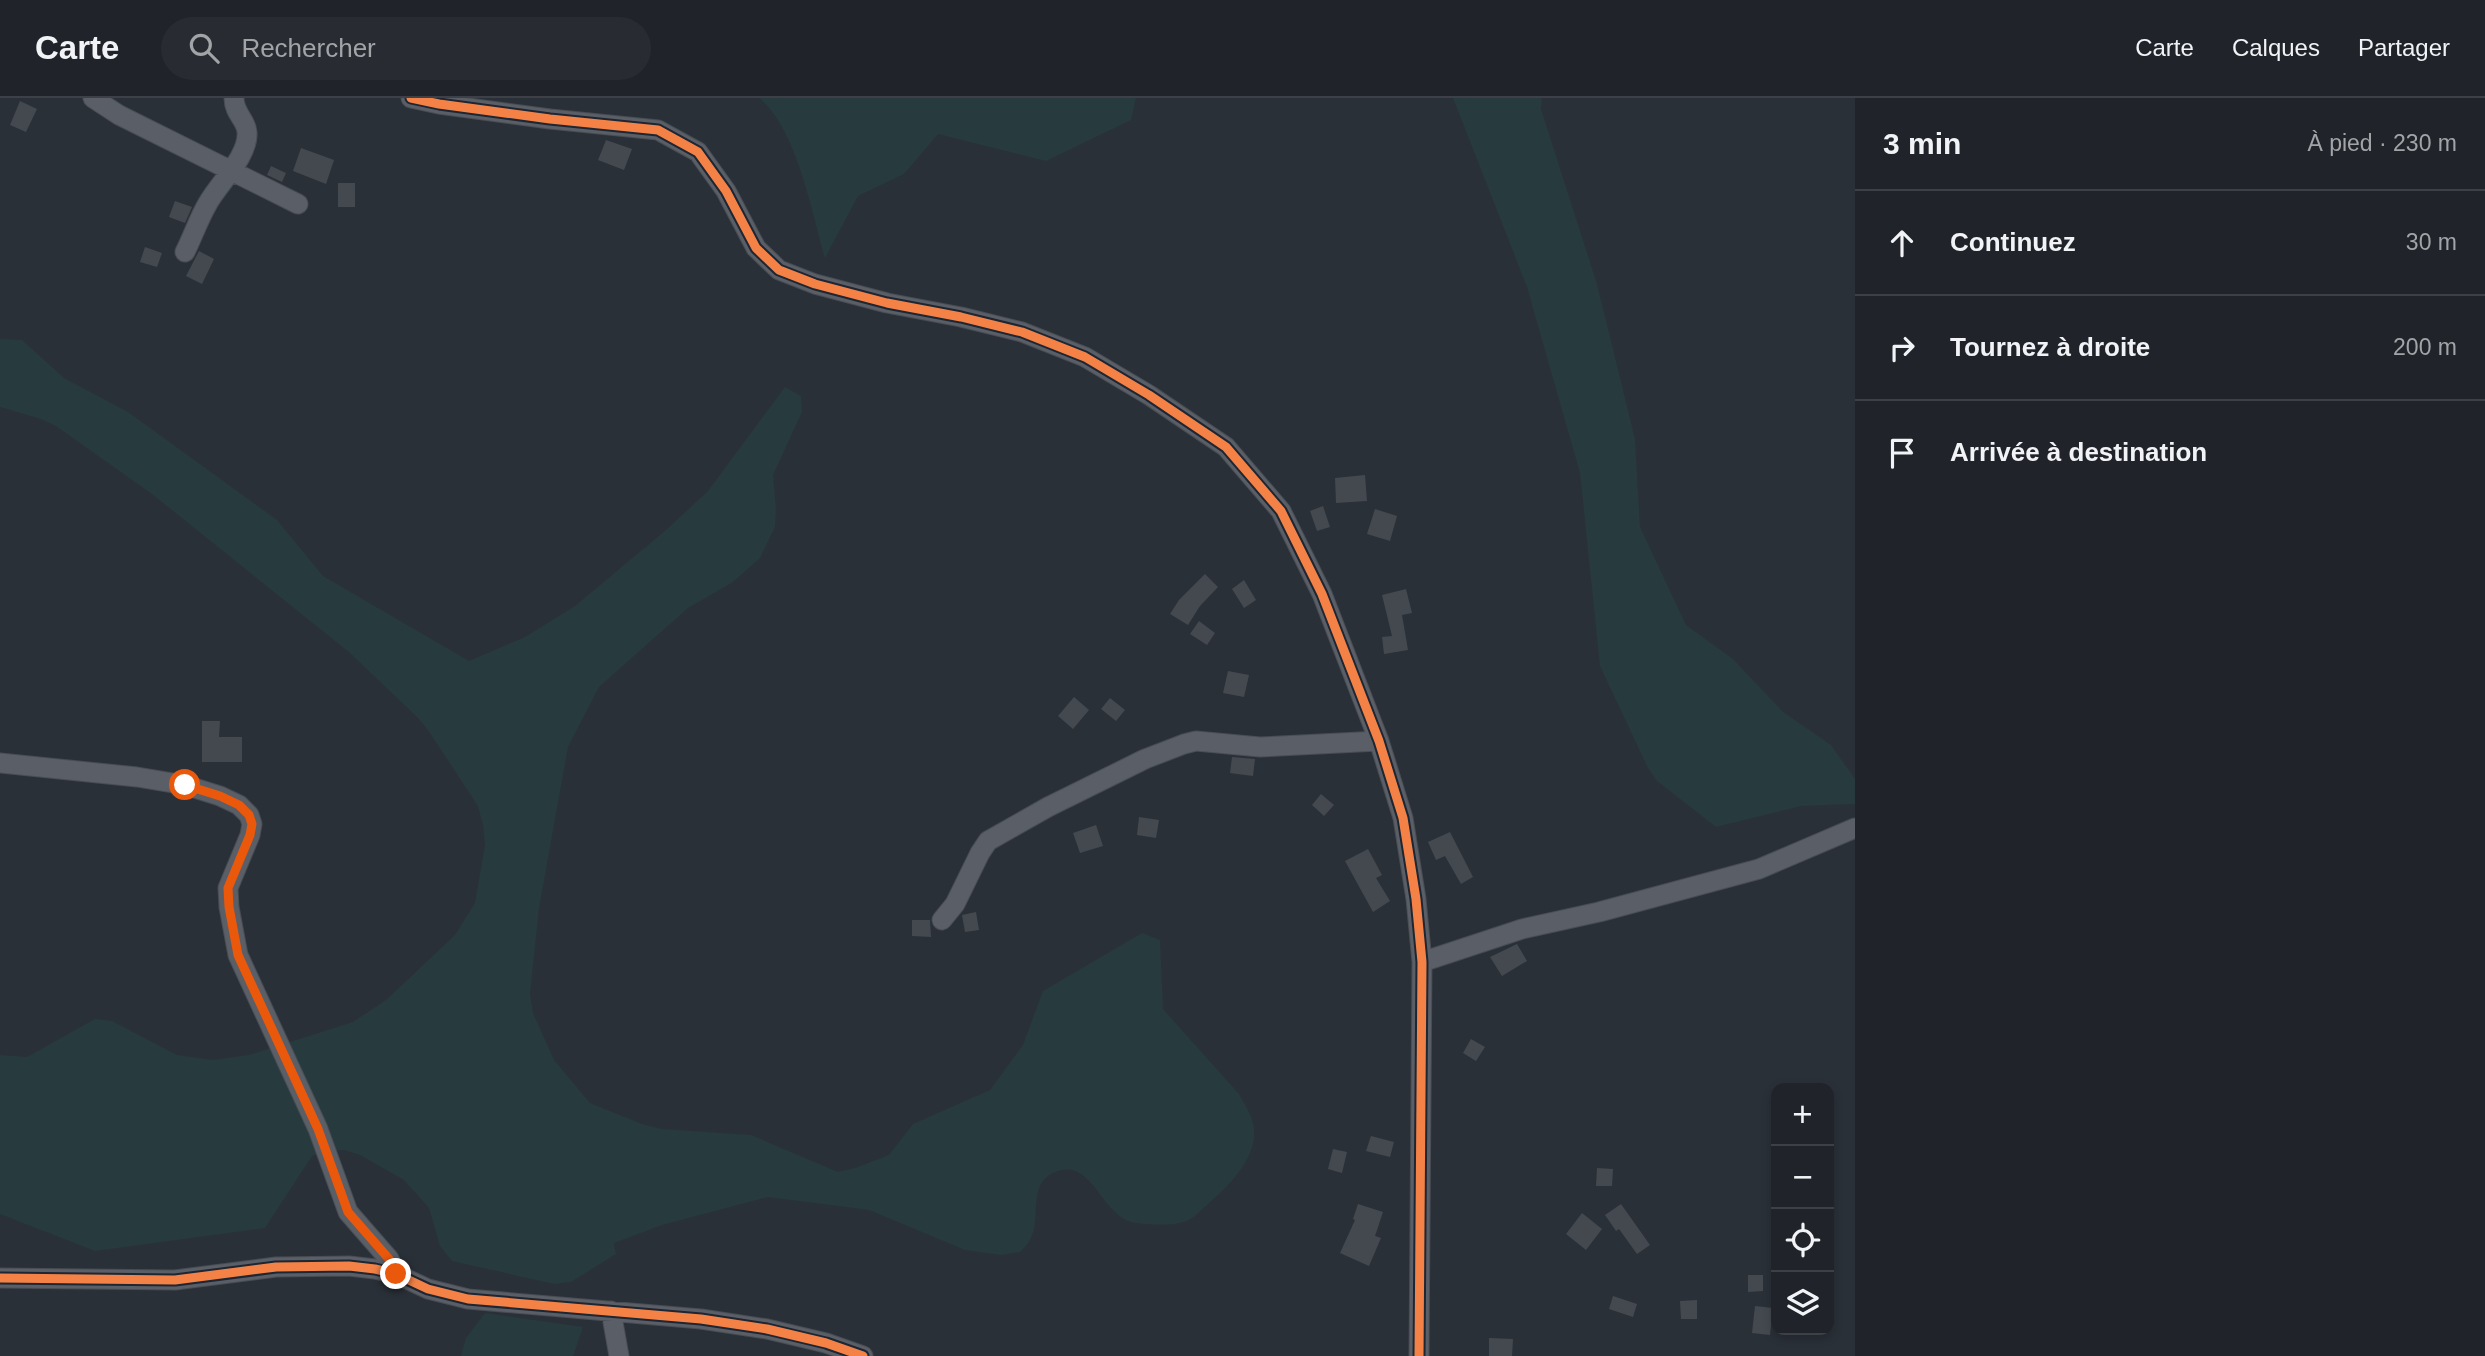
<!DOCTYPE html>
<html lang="fr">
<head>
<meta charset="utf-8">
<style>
  body { margin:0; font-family:Arial,sans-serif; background:#282c32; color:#f1f3f6 }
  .controls { position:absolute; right:21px; bottom:21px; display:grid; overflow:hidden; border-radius:14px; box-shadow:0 4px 10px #0003 }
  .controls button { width:63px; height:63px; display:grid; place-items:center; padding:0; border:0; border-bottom:2px solid #3d4147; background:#20242a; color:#f1f3f6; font:35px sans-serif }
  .stop { position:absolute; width:21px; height:21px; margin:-16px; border:5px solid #ea580c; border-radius:50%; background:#fff }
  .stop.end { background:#ea580c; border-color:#fff; box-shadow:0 2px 7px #0008 }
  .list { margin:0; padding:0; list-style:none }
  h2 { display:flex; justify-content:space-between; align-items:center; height:91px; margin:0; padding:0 28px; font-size:30px }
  h2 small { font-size:23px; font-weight:400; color:#a2a4a8 }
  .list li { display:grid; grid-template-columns:46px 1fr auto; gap:21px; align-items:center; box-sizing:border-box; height:105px; padding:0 28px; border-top:2px solid #3d4147 }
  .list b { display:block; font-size:26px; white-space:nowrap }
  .list em { font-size:23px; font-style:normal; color:#a2a4a8 }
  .icon { flex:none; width:38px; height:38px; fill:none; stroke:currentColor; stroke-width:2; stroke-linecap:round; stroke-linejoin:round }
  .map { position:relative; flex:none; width:1855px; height:1258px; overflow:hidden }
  header { display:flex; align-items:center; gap:42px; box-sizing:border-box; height:98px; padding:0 35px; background:#20242a; border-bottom:2px solid #3d4147 }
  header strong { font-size:33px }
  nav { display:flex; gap:38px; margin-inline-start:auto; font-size:24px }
  .search { width:490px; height:63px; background:#282c32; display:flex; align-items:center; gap:18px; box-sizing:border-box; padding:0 24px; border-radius:38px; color:#a2a4a8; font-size:26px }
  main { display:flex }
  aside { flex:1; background:#20242a }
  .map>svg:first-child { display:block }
  .green { fill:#273a3e }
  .building { fill:#444950 }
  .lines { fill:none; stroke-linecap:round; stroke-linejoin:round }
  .minor-casing { stroke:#484c53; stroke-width:21 }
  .minor { stroke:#5a5e66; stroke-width:19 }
  .cycleway-casing { stroke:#1d2633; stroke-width:13 }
  .cycleway { stroke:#f48246; stroke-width:9 }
  .route { stroke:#ea580c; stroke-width:9 }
</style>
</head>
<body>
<header>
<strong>Carte</strong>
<div class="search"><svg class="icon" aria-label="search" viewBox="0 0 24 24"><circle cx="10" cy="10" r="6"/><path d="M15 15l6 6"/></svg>Rechercher</div>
<nav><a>Carte</a><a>Calques</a><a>Partager</a></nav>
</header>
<main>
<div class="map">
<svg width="1855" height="1258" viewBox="0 0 1855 1258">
  <rect width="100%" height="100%" fill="#2a3038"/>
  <path class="green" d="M759,0H1136L1131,22L1046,63L938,36L904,76L858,98L825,160C812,115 796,29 759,0Z
    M1453,0H1542L1541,11L1597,186L1635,341L1640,429L1686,527L1733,561L1783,614L1831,647L1855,681V706L1801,708L1716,729L1657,683L1647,668L1600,568L1580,375L1527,189Z
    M0,241L22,242L64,280L128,314L277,422L323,478L469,563L525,539L575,508L666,432L708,393L785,289L801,298L802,314L773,377L776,411L775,429L760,460L733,484L688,510L599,589L568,649L539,810L530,896L533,915L554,962L590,1005L642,1026L661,1031L751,1037L838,1074L855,1070L889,1057L913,1026L990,992L1023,947L1043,893L1142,835L1160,842L1163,911L1239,996C1244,1005 1250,1014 1253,1025C1261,1056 1230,1087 1209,1105C1202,1111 1193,1122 1184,1124C1170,1128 1151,1127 1136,1125C1100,1120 1093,1056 1053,1075C1027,1087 1042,1122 1030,1142C1028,1146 1023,1151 1020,1154L1001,1157L965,1152L869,1112L768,1099L662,1127L614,1145L616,1156L571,1184L554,1186L452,1163L440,1148L429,1110L404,1082L360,1057L344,1052H328L312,1058L265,1130L95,1153L0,1116V957L27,959L95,921L112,923L177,957L213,962L249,957L353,924L386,902L455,837L475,805L485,747L483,727L478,708L428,632L417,619L350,555L152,396L56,328L38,320L0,309Z
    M485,1215L583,1229L573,1258H461L466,1240Z"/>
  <path class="building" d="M20,3L37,11L26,34L10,27Z
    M606,42L632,51L624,72L598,62Z
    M301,50L334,62L326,86L293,73Z
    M271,68L286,75L282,84L267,77Z
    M338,85H355V109H338Z
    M175,103L192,109L185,125L169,119Z
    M145,149L162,155L157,169L140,164Z
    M199,153L214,161L202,186L186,178Z
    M1365,377L1367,403L1336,405L1335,380Z
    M1323,408L1330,429L1317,433L1310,413Z
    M1375,411L1397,418L1390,443L1367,436Z
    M1205,476L1218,489L1200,508L1188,527L1170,516L1179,502Z
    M1244,482L1256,502L1244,510L1232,491Z
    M1406,491L1412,515L1402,517L1408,552L1384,556L1382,539L1392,538L1382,497Z
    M1199,523L1215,535L1207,547L1190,536Z
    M1228,573L1249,577L1244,599L1223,595Z
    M1074,599L1089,612L1073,631L1058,618Z
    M1110,600L1125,612L1116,623L1101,611Z
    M202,623H220L219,639H242V664H202Z
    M1232,659L1255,661L1253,678L1230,675Z
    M1321,696L1334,707L1324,718L1312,707Z
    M1139,719L1159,722L1156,740L1137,737Z
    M1096,727L1103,748L1080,755L1073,735Z
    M1450,734L1473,779L1461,786L1445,758L1436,762L1428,744Z
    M1368,751L1382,777L1376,780L1390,803L1373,814L1345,763Z
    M976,814L979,832L965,834L962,817Z
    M912,822H930L931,839L912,838Z
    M1517,846L1527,863L1502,878L1490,859Z
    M1471,941L1485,949L1476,963L1463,955Z
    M1371,1038L1394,1044L1390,1059L1366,1053Z
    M1333,1051L1347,1054L1342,1075L1328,1071Z
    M1597,1070L1613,1071L1612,1088H1596Z
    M1358,1106L1383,1114L1375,1138L1381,1140L1369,1168L1340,1155L1355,1122L1353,1121Z
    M1621,1106L1650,1147L1637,1156L1619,1131L1616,1133L1605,1117Z
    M1582,1115L1602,1131L1586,1152L1566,1136Z
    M1748,1177H1763V1193L1748,1194Z
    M1613,1198L1637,1206L1633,1219L1609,1211Z
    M1697,1202V1221H1681L1680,1203Z
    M1755,1208L1773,1210L1770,1237L1752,1235Z
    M1489,1240L1513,1241L1512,1258H1489Z"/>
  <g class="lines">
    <g class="minor-casing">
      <path id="minor" d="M93,0L119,17L298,106
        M411,0L439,6L550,21L658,32L698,54L726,93L756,150L779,172L815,186L887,205L961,219L1022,234L1085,259L1149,297L1226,349L1281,413L1322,496L1379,643L1403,720L1416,801L1422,864L1419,1258
        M185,154C193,138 199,120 208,105C219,85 249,58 247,34C246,21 234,16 234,0
        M0,665L137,679L185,687L220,698L239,707L249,717L252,726L250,737L228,790L229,809L238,857L318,1031L348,1114L389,1161L396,1176
        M942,822L955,806L980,755L988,743L1048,709L1145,661L1184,646L1196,643L1260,649L1379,643
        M1422,864L1522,831L1599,814L1759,771L1855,730
        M0,1180L175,1182L276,1169L349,1168L375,1171L396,1176L428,1191L468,1201L701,1221L767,1231L826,1245L863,1258
        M611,1213L619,1258"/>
    </g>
    <use href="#minor" class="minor"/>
    <g class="cycleway-casing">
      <path id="cycleway" d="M411,0L439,6L550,21L658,32L698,54L726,93L756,150L779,172L815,186L887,205L961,219L1022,234L1085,259L1149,297L1226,349L1281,413L1322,496L1379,643L1403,720L1416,801L1422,864L1419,1258
        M0,1180L175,1182L276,1169L349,1168L375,1171L396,1176L428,1191L468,1201L701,1221L767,1231L826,1245L863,1258"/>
    </g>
    <use href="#cycleway" class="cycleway"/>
  </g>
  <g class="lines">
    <path class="route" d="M185,687L220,698L239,707L249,717L252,726L250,737L228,790L229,809L238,857L318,1031L348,1114L389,1161L396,1176"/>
  </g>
</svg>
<div class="controls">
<button>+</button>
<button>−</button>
<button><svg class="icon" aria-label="locate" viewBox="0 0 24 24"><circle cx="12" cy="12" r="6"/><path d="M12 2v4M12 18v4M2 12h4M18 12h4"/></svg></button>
<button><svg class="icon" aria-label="layers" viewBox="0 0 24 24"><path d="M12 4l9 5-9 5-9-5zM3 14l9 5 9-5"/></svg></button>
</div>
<div class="stop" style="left:185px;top:687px"></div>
<div class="stop end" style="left:396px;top:1176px"></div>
</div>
<aside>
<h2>3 min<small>À pied · 230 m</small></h2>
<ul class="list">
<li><svg class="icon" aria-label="ahead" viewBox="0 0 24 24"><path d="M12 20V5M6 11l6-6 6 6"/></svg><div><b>Continuez</b></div><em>30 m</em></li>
<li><svg class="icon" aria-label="right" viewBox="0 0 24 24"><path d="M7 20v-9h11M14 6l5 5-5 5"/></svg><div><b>Tournez à droite</b></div><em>200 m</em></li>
<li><svg class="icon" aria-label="arrive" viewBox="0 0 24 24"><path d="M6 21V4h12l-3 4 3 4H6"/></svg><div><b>Arrivée à destination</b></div></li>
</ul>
</aside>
</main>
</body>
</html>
